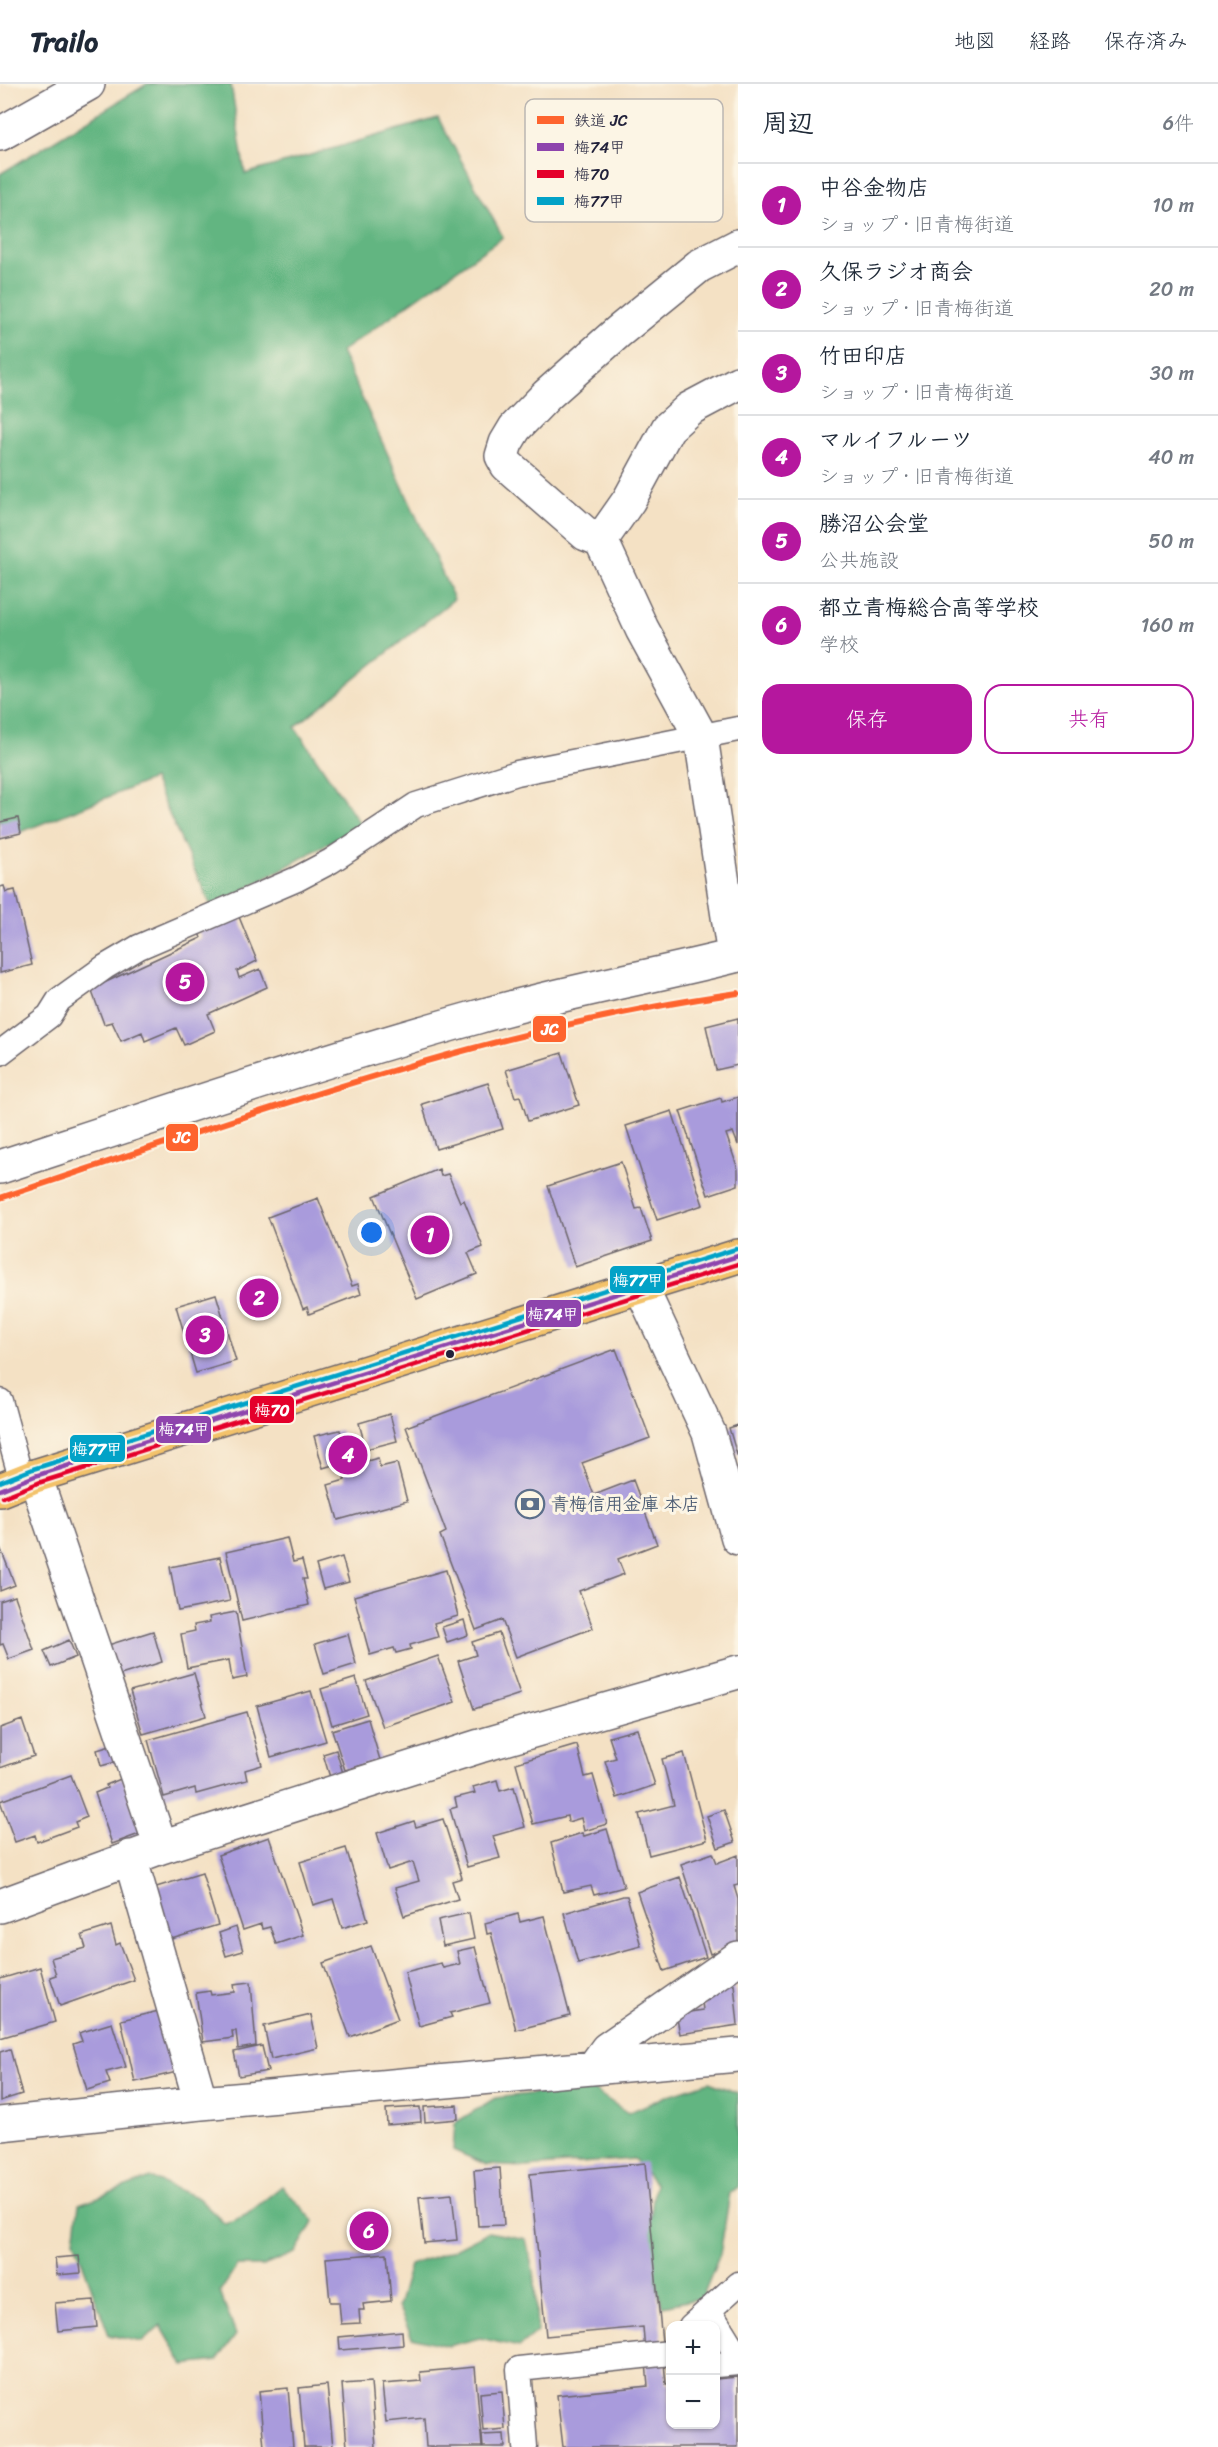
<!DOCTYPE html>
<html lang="ja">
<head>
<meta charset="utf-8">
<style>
  body { margin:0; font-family:Sriracha,"Klee One",sans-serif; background:#f2f2f3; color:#1f2937 }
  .controls { position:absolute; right:18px; bottom:18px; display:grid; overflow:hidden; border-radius:12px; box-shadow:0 2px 4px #0004 }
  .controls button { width:54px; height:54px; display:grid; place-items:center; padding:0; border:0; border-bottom:2px solid #e0e1e3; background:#fff; color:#1f2937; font:30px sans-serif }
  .you { position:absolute; left:372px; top:1149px; width:21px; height:21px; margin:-15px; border:4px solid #fff; border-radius:50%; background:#1a73e8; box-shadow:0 0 0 9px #1a73e833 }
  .badge { display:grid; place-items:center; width:39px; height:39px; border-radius:50%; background:#b5179e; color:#fff; font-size:20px; font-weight:700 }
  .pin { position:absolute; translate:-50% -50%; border:3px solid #fff; box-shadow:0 2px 6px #0006 }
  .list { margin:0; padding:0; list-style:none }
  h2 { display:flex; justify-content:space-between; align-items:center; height:78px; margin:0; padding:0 24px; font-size:26px }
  h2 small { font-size:20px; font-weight:400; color:#747a83 }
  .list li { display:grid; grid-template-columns:39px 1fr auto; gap:18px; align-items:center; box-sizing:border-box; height:84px; padding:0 24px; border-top:2px solid #e0e1e3 }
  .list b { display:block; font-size:22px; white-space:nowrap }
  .list p { margin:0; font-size:20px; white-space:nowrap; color:#747a83 }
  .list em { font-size:20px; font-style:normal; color:#747a83 }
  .actions { display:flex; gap:12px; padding:18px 24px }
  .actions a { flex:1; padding:14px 0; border:2px solid #b5179e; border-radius:18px; text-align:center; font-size:21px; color:#b5179e }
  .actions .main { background:#b5179e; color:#fff }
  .map { position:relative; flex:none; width:738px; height:2363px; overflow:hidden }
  header { display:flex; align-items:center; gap:36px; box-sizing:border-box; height:84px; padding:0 30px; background:#fff; border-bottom:2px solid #e0e1e3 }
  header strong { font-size:28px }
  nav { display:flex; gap:33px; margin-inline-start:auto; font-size:21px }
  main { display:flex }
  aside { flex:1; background:#fff }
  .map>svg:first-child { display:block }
  .forest { fill:#62b581; stroke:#426c5e; stroke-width:1.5 }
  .building { fill:#a99bdc }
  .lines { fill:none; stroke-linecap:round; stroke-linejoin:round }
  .lane-casing { stroke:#6c656b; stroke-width:27 }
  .street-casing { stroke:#6c656b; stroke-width:36 }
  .primary-casing { stroke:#6c656b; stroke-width:36 }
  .lane { stroke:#fff; stroke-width:24 }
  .street { stroke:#fff; stroke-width:33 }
  .primary { stroke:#f3c26a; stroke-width:33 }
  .bus-1-casing { stroke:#fcf5e5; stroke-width:9 }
  .bus-2-casing { stroke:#fcf5e5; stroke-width:9 }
  .bus-3-casing { stroke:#fcf5e5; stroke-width:9 }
  .bus-1 { stroke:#8e44ad; stroke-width:4.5 }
  .bus-2 { stroke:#e4002b; stroke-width:4.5 }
  .bus-3 { stroke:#02a2c7; stroke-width:4.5 }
  .rail-1-casing { stroke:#fcf5e5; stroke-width:10 }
  .rail-1 { stroke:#fe642e; stroke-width:6 }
  .bus-dot { fill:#22223b; stroke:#fcf5e5; stroke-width:2 }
  .labels { text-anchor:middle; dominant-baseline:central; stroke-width:6; stroke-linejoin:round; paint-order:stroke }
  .service-label { font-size:18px; font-weight:bold; fill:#4e5e75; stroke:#fcf5e5; text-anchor:start }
  .key { fill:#fcf5e5; stroke:#bbb6b2; stroke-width:1.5 }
  .key-label { font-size:16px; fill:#22223b }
  .line-badge { stroke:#fcf5e5; stroke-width:2 }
  .badge-label { font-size:16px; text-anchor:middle; font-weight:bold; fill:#fff }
</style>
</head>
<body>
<header>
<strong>Trailo</strong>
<nav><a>地図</a><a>経路</a><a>保存済み</a></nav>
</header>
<main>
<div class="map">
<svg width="738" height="2363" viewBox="0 0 738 2363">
  <rect width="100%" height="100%" fill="#fcf5e5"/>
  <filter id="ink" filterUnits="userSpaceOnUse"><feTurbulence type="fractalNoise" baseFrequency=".0167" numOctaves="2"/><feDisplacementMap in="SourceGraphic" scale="12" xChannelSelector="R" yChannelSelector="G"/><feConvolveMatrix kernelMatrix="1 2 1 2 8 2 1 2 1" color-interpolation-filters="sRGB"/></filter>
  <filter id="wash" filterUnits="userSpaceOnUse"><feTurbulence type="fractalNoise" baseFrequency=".008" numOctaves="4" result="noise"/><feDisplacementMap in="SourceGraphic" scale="24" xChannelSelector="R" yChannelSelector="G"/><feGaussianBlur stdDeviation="1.35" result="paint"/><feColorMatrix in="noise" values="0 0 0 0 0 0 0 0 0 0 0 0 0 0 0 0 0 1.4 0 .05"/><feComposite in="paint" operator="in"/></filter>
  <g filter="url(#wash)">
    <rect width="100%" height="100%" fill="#f4e1c4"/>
    <path class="forest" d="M147,0H231L245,90L438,34L503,153L341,268L454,515L295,643L361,741L212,824L153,695L16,750L0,741V90Z
      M709,1998L738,2009V2103L730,2109L720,2170L702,2214L662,2222L647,2160L655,2100L634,2075L525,2083L487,2081L453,2066L455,2039L495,2014L589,2003L628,2029L669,2011Z
      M151,2094L198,2114L225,2140L246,2131L282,2102L314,2137L295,2169L263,2182H237L220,2208L236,2251L217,2277L184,2281L161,2242L142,2258L109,2251L74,2156L79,2120Z
      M488,2148L526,2155L535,2197L537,2248L519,2263L480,2254L448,2262L412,2253L398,2223L410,2181L453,2166Z"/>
    <g id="blocks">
      <path class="building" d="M18,734L21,749L0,754V738Z
        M4,802L6,808L15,806L32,881L0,889V803Z
        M237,828L257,877L237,887L239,894L260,885L267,903L208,930L215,947L184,961L176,944L145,957L142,948L121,957L112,938L104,940L91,905L201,854L198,846Z
        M738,934V981L716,986L706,942Z
        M562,969L579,1021L528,1037L520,1012L515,1013L506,986Z
        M488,999L503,1045L436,1065L422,1020Z
        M738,1013V1061L733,1048L726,1050L738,1085V1101L708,1111L680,1027L721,1014L722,1018Z
        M672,1027L703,1121L657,1136L626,1042Z
        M621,1078L636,1125L641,1124L652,1157L575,1183L548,1102Z
        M439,1085L441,1092L448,1090L460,1118L464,1116L483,1163L468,1169L477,1190L417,1215L374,1112Z
        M318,1114L352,1202L358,1200L361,1210L309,1230L307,1223L303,1225L268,1133Z
        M216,1210L236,1277L196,1289L176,1222Z
        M616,1265L650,1354L582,1379L594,1411L633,1396L657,1460L618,1475L624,1490L579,1507L593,1544L516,1573L502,1536L476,1546L440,1451L446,1448L406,1343Z
        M390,1330L397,1357L366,1365L359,1339Z
        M738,1341V1371H737L729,1344Z
        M340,1346L349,1376L323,1384L314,1352Z
        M378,1374L380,1383L397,1379L407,1417L338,1436L328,1401L345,1396L342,1384Z
        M287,1454L293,1478L302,1476L307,1495H303L309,1521L242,1537L226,1468Z
        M0,1463L15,1501L0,1507Z
        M220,1473L230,1517L178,1527L170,1483Z
        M342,1473L349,1498L323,1505L316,1481Z
        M446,1486L458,1532L434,1539L438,1553L410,1561L411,1565L396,1569L394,1564L370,1571L354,1512Z
        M15,1512L34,1566L9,1575L3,1560L0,1561V1517Z
        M236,1528L247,1593L232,1596L229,1576L187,1584L181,1550L195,1547L194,1541L210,1538L209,1533Z
        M464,1536L468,1551L447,1558L442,1543Z
        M153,1547L162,1578L114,1593L105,1562Z
        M499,1549L520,1610L474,1625L458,1577L476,1571L472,1558Z
        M348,1550L356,1580L324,1590L315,1560Z
        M69,1556L76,1573L51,1583L44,1567Z
        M438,1572L455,1618L383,1643L366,1597Z
        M194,1589L206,1632L143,1650L130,1607Z
        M356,1594L367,1630L332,1641L321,1605Z
        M311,1607L326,1657L271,1673L257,1622Z
        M247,1628L262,1681L245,1686L247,1696L196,1710L195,1704L164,1713L148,1656Z
        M368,1635L380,1676L345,1686L332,1646Z
        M22,1636L34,1672L0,1684V1644Z
        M637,1645L655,1701L617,1714L605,1677L616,1674L609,1653Z
        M114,1661L119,1677L101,1682L97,1666Z
        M577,1661L585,1693L593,1691L607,1740L584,1747L581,1734L568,1738L567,1732L533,1740L516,1679Z
        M336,1666L345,1696L332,1700L323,1670Z
        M684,1669L707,1756L649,1771L639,1730L674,1721L662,1675Z
        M71,1691L87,1733L75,1738L77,1743L37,1758L35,1751L15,1758L0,1717Z
        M123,1694L142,1749L112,1760L95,1709L107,1704L106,1701Z
        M497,1696L500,1707L514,1703L525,1743L493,1752L500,1774L467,1783L450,1725L457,1723L455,1714L475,1709L473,1703Z
        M724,1726L735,1758L718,1764L707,1732Z
        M443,1735L462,1794L452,1797L458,1815L404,1832L395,1804L419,1797L413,1778L388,1786L377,1749L414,1737L416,1743Z
        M607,1745L624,1803L594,1811L591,1802L563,1808L551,1759L582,1749L584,1752Z
        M269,1753L303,1851L276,1860L270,1843L262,1845L261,1840L243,1846L218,1771Z
        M346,1764L368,1836L342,1844L333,1815L313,1821L300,1778Z
        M713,1769L717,1779L738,1771V1801L734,1802L738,1815V1860L710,1870L681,1780Z
        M202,1789L218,1841L168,1856L153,1804Z
        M680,1793L706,1873L664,1887L637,1808Z
        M623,1812H627L641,1862L578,1879L564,1829Z
        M469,1829L474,1855L443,1862L438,1836Z
        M518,1830L520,1838L544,1832L570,1932L516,1946L491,1849L487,1850L485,1839Z
        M111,1842L116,1861L120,1859L134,1896L60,1922L50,1893L56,1891L51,1874L86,1864L82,1851Z
        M236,1843L243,1867L226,1872L219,1849Z
        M371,1862L398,1935L350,1953L323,1879Z
        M475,1863L490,1919L450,1929L452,1933L419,1942L405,1888L441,1879L443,1884L460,1880L457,1867Z
        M40,1883L55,1938L0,1954V1895Z
        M251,1898L256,1962L238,1965L236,1947H232L233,1954L203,1958L196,1909L210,1907L211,1911L235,1908L234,1900Z
        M734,1900L738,1941L680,1950L676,1930L703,1926L702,1918L709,1916L707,1905Z
        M163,1926L177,1988L135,1998L121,1936Z
        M311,1931L318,1964L271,1975L264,1942Z
        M112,1939L126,1983L106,1988L110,1999L87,2006L73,1960L82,1957L79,1949Z
        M262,1962L268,1987L239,1992L234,1968Z
        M10,1965L22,2010L0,2017V1968Z
        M457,2021L458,2035L425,2038L424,2023Z
        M420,2023L421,2038L387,2041L386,2025Z
        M645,2079L666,2300H670V2340H716V2295L738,2293V2363H563L557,2311L648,2302L643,2243L546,2252L530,2090Z
        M500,2084L504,2141L478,2142L474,2086Z
        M452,2110L457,2156L424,2159L419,2113Z
        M387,2169L391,2217L363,2220L364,2226H359L360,2239L341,2240L339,2218H330L326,2174Z
        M79,2172L81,2189L57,2191L55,2174Z
        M94,2216L97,2243L58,2247L55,2219Z
        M402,2247L403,2261L340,2266L339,2253Z
        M475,2283L482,2363H426L424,2334L386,2338L382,2300L421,2297L420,2288Z
        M371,2298L376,2363H347L342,2300Z
        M327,2301L333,2363H304L299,2304Z
        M288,2304L293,2363H264L259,2307Z
        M502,2307L505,2345L483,2347L480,2309Z
        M504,2350L505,2363H483L482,2351Z"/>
    </g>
  </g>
  <g filter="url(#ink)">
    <use href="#blocks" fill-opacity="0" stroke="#6c656b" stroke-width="1.5"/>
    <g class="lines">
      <g class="lane-casing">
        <path id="lane" d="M0,969L49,932L59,916L105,883L139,863L297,795L331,777L416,721L517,689L738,645
          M0,1317L22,1398
          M738,2200L709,2226L738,2273
          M691,2242L709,2226
          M716,2281L738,2279
          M525,2363L519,2285L670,2269"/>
      </g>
      <g class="street-casing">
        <path id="street" d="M0,50L88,0
          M601,456L629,416L668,344L689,325L738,299
          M734,872L701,653L642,545L601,456L586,450L507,381L502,372L506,359L515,344L547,311L618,248L699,182L738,162
          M0,1083C159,1031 316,978 477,933C563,908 651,893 738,871
          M641,1203L709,1349L738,1454
          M35,1392L161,1763
          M130,1773L201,2019
          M0,1822L161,1763L480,1662L738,1588
          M594,1983L607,1965L738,1874
          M0,2040L201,2019L738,1971"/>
      </g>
      <g class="primary-casing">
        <path id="primary" d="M0,1406L35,1392L738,1172"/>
      </g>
      <use href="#lane" class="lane"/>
      <use href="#street" class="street"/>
      <use href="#primary" class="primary"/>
      <g class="bus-1-casing">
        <path id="bus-1" d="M0,1406L35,1392L738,1172"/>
      </g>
      <g class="bus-2-casing">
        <path id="bus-2" d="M3,1413L38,1399L738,1180"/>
      </g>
      <g class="bus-3-casing">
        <path id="bus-3" d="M0,1398L33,1385L736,1165"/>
      </g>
      <use href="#bus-1" class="bus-1"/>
      <use href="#bus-2" class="bus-2"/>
      <use href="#bus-3" class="bus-3"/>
      <g class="rail-1-casing">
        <path id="rail-1" d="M0,1114C240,1035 487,944 738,909"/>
      </g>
      <use href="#rail-1" class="rail-1"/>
    </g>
  </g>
  <defs>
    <g id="bank-ring" transform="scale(1.5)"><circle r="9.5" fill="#fcf5e5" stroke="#5c6f8a" stroke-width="1.5"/><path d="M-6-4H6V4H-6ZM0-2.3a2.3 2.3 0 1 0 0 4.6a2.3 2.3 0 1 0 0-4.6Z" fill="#5c6f8a"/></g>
  </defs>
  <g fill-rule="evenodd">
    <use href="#bank-ring" x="530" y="1420"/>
  </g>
  <circle class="bus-dot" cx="450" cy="1270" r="5"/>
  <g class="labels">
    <g class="service-label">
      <text x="551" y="1420">青梅信用金庫 本店</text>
    </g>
  </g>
  <rect x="525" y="15" width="198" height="123" rx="9" class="key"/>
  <rect x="537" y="32" width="27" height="8" fill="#fe642e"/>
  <rect x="537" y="59" width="27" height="8" fill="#8e44ad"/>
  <rect x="537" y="86" width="27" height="8" fill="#e4002b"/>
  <rect x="537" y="113" width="27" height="8" fill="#02a2c7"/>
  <g class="key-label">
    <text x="574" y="42">鉄道 JC</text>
    <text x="574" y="69">梅74甲</text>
    <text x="574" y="96">梅70</text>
    <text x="574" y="123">梅77甲</text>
  </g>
  <g class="line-badge">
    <rect x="532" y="931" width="35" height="28" rx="6" fill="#fe642e"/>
    <rect x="165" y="1039" width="34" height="29" rx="6" fill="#fe642e"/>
    <rect x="609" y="1181" width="57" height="29" rx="6" fill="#02a2c7"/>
    <rect x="525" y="1215" width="57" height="29" rx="6" fill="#8e44ad"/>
    <rect x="249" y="1311" width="46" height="29" rx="6" fill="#e4002b"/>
    <rect x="155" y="1331" width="57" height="29" rx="6" fill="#8e44ad"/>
    <rect x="69" y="1350" width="57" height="29" rx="6" fill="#02a2c7"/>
  </g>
  <g class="badge-label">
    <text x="550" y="951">JC</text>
    <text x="182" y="1059">JC</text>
    <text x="638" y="1202">梅77甲</text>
    <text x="553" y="1236">梅74甲</text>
    <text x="272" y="1332">梅70</text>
    <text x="184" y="1351">梅74甲</text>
    <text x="97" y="1371">梅77甲</text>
  </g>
</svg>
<div class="controls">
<button>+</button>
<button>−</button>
</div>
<div class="you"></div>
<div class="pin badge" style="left:430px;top:1151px">1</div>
<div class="pin badge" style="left:259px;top:1214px">2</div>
<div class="pin badge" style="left:205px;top:1251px">3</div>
<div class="pin badge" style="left:348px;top:1371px">4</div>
<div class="pin badge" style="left:185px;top:898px">5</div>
<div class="pin badge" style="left:369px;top:2147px">6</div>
</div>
<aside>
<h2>周辺<small>6件</small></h2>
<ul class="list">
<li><span class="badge">1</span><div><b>中谷金物店</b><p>ショップ · 旧青梅街道</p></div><em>10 m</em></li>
<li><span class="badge">2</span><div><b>久保ラジオ商会</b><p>ショップ · 旧青梅街道</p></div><em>20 m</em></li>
<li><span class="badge">3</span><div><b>竹田印店</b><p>ショップ · 旧青梅街道</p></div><em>30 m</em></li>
<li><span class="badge">4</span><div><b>マルイフルーツ</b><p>ショップ · 旧青梅街道</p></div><em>40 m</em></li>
<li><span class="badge">5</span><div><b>勝沼公会堂</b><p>公共施設</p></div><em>50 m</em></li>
<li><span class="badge">6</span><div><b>都立青梅総合高等学校</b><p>学校</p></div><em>160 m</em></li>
</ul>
<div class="actions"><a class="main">保存</a><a>共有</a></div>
</aside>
</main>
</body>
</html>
